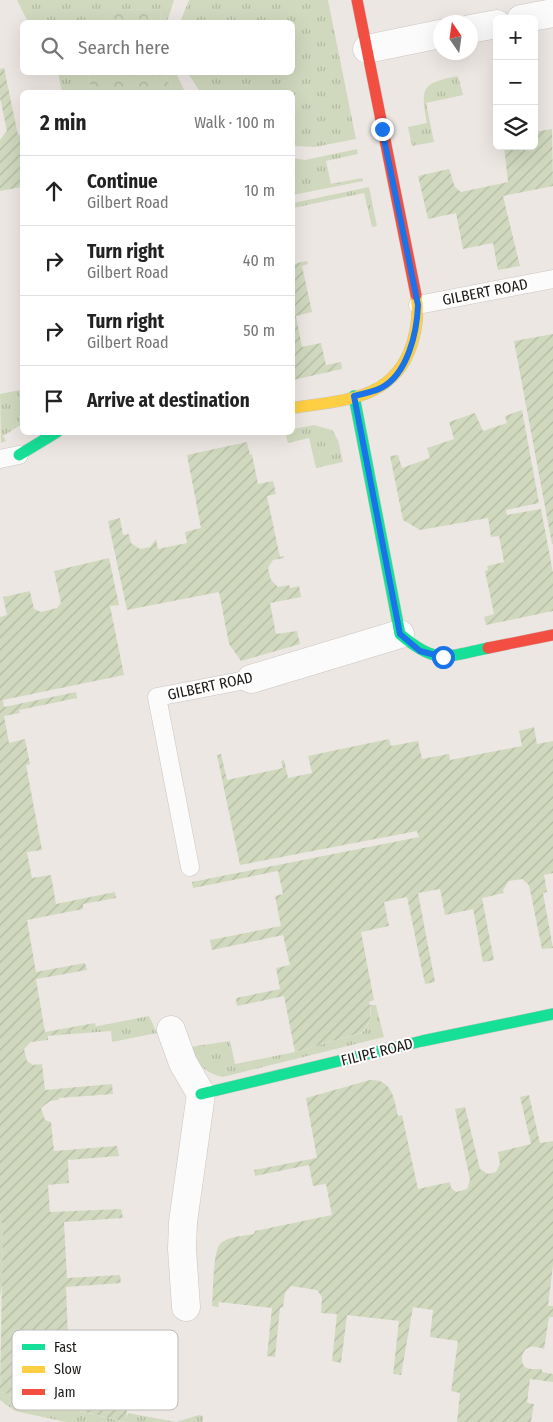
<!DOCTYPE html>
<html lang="en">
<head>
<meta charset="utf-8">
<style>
  body { margin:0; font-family:"Fira Sans Condensed",sans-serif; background:#f6f6f6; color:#222 }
  .controls { position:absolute; right:15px; top:15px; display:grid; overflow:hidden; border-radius:8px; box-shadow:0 5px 20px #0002 }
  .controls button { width:45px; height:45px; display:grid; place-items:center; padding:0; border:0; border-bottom:1px solid #e0e0e0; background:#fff; color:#222; font:25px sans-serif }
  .compass { position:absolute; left:433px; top:15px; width:45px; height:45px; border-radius:50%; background:#fff; box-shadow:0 5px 20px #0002; rotate:347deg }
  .stop { position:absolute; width:15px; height:15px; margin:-11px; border:4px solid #1a73e8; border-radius:50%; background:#fff }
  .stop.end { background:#1a73e8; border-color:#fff; box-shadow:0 1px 5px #0008 }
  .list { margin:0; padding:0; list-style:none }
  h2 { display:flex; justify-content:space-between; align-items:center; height:65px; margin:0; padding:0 20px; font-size:21px }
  h2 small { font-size:16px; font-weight:400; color:#767676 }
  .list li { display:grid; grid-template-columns:32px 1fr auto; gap:15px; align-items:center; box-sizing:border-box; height:70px; padding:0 20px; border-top:1px solid #e0e0e0 }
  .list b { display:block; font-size:19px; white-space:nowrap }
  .list p { margin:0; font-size:16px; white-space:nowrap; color:#767676 }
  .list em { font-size:16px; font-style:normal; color:#767676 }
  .icon { flex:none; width:28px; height:28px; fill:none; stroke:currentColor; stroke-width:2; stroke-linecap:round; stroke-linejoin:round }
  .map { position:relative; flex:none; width:553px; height:1422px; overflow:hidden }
  .search { position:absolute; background:#fff; box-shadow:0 5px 20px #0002; left:20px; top:20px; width:275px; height:55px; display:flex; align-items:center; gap:12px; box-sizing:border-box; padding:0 18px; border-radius:8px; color:#767676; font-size:19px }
  .panel { position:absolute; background:#fff; box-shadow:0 5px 20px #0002; left:20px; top:90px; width:275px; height:345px; border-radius:8px }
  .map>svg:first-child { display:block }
  .grass { fill:url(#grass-tufts) }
  .forest { fill:url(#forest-crowns) }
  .garden { fill:url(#garden-furrows) }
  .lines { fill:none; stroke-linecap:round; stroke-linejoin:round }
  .lane-casing { stroke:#c9c5c1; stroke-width:19 }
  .street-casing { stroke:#c9c5c1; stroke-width:29 }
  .fast-casing { stroke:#c9c5c1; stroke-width:12 }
  .slow-casing { stroke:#c9c5c1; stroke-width:12 }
  .jam-casing { stroke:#c9c5c1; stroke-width:12 }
  .lane { stroke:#fcfbfb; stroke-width:18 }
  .street { stroke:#fcfbfb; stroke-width:28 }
  .fast { stroke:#16e098; stroke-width:11 }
  .slow { stroke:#ffcf43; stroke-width:11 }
  .jam { stroke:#f24e42; stroke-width:11 }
  .route { stroke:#1a73e8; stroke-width:6 }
  .labels { text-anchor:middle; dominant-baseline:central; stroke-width:4; stroke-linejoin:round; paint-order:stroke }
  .street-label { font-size:15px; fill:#1b1815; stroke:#fff }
  .key { fill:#fff; stroke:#bbbab9; stroke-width:1 }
  .key-label { font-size:14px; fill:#1b1815 }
</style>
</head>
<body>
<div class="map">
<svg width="553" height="1422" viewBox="0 0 553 1422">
  <defs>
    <pattern id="grass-tufts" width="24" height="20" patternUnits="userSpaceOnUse" patternTransform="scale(1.25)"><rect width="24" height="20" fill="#d0d9be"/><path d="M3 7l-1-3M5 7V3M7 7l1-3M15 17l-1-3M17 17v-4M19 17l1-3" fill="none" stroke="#b2baa2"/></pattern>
    <pattern id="forest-crowns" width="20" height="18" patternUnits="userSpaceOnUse" patternTransform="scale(1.25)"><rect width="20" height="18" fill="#d0d9be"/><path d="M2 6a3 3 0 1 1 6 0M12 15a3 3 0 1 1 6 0" fill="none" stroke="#b2baa2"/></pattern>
    <pattern id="garden-furrows" width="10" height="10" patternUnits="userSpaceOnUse" patternTransform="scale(1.25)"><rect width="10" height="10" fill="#d0d9be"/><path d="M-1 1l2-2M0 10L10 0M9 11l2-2" fill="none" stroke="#b2baa2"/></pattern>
  </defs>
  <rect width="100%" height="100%" fill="#ede7e3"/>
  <path class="grass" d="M17,0H174L167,22H160L161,10L120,9L99,22H28Z
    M189,0H328L356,139L315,147L293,146L292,92H200L188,73L292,72V22H180Z
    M58,73H88L92,92H62Z
    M163,73H176L185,92H174Z
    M458,76L463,95L426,103L434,142L412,146L408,127L427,123C420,87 422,83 458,76Z
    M357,149L358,154L326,161L331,184L362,178L363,181L293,195V158L305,160Z
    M369,187L377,226L372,227L364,193L293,208V203Z
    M20,390L22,396V424L3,436L6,441L1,443L0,394Z
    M314,425L332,430L338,440L343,462L316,468L309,438L288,443L285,433L292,432L293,429Z
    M370,1005H376L384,1037L223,1077C206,1074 195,1063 190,1047L230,1041L235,1064L295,1052L361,1033C370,1026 372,1016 370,1005Z
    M149,1016L157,1033L112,1042L111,1031L47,1036Z
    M0,1392L125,1422L128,1413L176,1422L199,1415L203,1416V1422H66L15,1411L0,1400Z"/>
  <path class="forest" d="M120,9L161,10L160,22H99Z
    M88,73H163L174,92H92Z
    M0,1215L3,1221L2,1285L0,1297Z"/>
  <path class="garden" d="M4,68L18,135L22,134V187L0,191V140L7,131L0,98V69Z
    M552,129L553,186L503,196L520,266L498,270L493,243L463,249L456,213L428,219L418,176L449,169L455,187L461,192L508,182L504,146H534V132Z
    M307,261L308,264L302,266L312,312L296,316L302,347L321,343L326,365L341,362L342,369L293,380V264Z
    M553,334V544H552L514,341Z
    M522,410L539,503L506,510L507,515L541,509L553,573V611L486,625L484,617L494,614L485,571L488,570L487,566L504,562L499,536L491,537L488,518L420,530L403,520L390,456L398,455L402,468L430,458L427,448L454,439L449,422L475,413L483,431L507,423L505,416Z
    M247,442L250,455L252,454L258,484L273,481L276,494L267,496L280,557L284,556V558L273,560L268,568L271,580L278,587L289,585L290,588L299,586L301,597L270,603L276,634L297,631L300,644L241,661L229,644L219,592L127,610L108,521L120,518L123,535L129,534L131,543L140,549L150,547L156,539L158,549L187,543L185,532L201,528L187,455Z
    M109,558L119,605L110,606L124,675L3,700L4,707L76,692L77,698L19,710L20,713L4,716L9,743L25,739L30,764L26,765L42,850L27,852L32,878L51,875L56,904L115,892L116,898L83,904V909L27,920L36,972L85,963L87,970L36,979L45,1032L95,1023L96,1027L48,1036V1040L31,1042L24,1049L27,1061L33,1065L42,1064L45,1090L112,1084L113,1094L59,1098V1100L50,1101L41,1108L45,1120L51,1122L54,1151L117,1146L119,1156L68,1160L69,1183L48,1185L50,1212L121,1209L123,1218L64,1222L67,1278L120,1275L121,1283L66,1287L68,1337L127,1334V1346L53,1350L55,1377L64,1378L66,1401L128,1397L126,1422L0,1392L3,1221L0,1215V617L7,615L3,597L30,591L34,609L41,612L57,608L61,603L54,571Z
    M534,727L537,744L553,741V873L544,875L547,892L543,893L553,948L542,949L529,885L522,879L509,881L503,890L504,893L482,898L494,960L483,962L473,909L445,915L440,889L418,893L435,982L425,984L407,897L384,902L389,926L361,932L374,1000L369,1002C372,1014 371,1025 360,1033L295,1052L284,996L237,1006L236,998L280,989L276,968L290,965L283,935L212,950L210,940L281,926L275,896L283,894L278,871L193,888L192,882L419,837L417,831L240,865L217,755L221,754L227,780L283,768L281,761L284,760L288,778L312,773L308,756L389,739L391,746L418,741L422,759L449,754L450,760L522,746L519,731Z
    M370,1080C392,1079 394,1098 398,1116L402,1115L418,1189L450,1182L451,1188L456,1192L467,1189L470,1180L455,1109L465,1107L480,1169L488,1174L496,1172L500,1164L498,1152L531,1144L520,1097L529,1095L540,1143L553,1141V1265L548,1306H553V1317H549L544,1349C540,1348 535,1346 531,1347C522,1348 519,1361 525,1367C529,1370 537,1369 542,1369V1372L553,1374V1382L530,1379L527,1403L534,1404L531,1422H457L460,1393L451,1391L458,1341L430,1337L433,1310L413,1307L401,1375L393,1374L399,1321L347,1315L341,1363L332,1361L337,1314L321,1313L322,1297L317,1290L291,1286L285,1293L283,1307L280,1308L275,1357L267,1356L272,1308L219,1302L218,1307L212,1306C213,1294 213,1251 220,1244C228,1236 244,1236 254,1234L255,1231L332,1215L326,1184L313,1186L309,1165L255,1176L254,1170L317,1158L306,1098Z"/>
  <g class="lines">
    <g class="lane-casing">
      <path id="lane" d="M418,305L553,279
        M0,459L19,455
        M190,867L157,697L251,679"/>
    </g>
    <g class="street-casing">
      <path id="street" d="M521,19L553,13
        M470,29L497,24
        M367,49L440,34
        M251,679L400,634
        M171,1030L183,1063L201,1094L183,1222L182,1249L186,1307"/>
    </g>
    <g class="fast-casing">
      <path id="fast" d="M354,396L400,634C436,665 445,657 488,648
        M19,455L57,432
        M201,1094L422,1041L553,1014"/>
    </g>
    <g class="slow-casing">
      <path id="slow" d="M292,408C342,400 394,401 412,344C417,328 419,311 416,295"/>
    </g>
    <g class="jam-casing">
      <path id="jam" d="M357,0L416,295
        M488,648L553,635"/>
    </g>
    <use href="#lane" class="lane"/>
    <use href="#street" class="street"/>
    <use href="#fast" class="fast"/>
    <use href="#slow" class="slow"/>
    <use href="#jam" class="jam"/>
  </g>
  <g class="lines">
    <path class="route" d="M382,129L418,305C417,332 408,374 381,388C373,392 363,394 354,396L400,634L420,651L443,657"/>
  </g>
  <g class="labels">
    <g class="street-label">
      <text transform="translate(485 292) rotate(-11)">GILBERT ROAD</text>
      <text transform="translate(210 686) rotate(-12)">GILBERT ROAD</text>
      <text transform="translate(377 1052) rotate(-14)">FILIPE ROAD</text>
    </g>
  </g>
  <rect x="12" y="1330" width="166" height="80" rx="8" class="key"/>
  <rect x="22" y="1344" width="23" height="6" fill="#16e098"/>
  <rect x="22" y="1366" width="23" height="7" fill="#ffcf43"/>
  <rect x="22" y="1389" width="23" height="6" fill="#f24e42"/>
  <g class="key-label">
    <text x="54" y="1352">Fast</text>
    <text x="54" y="1374">Slow</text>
    <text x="54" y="1397">Jam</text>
  </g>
</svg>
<div class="controls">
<button>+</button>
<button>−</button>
<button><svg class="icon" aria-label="layers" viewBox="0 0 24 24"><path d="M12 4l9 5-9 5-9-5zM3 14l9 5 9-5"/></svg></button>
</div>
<svg class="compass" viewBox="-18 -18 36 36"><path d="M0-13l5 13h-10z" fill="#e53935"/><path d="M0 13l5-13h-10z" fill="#767676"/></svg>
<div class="stop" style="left:443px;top:657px"></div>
<div class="stop end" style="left:382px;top:129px"></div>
<div class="search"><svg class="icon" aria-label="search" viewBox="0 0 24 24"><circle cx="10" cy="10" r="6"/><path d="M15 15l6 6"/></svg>Search here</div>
<section class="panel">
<h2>2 min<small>Walk · 100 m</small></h2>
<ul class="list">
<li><svg class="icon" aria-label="ahead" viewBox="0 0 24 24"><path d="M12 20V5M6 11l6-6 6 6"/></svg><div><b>Continue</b><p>Gilbert Road</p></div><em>10 m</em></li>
<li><svg class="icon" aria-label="right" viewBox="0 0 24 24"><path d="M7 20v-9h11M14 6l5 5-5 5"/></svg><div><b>Turn right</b><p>Gilbert Road</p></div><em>40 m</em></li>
<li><svg class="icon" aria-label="right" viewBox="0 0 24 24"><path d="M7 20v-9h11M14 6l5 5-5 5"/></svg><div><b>Turn right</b><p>Gilbert Road</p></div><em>50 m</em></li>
<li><svg class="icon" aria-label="arrive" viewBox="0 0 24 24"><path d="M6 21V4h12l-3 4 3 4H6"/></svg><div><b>Arrive at destination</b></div></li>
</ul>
</section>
</div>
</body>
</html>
